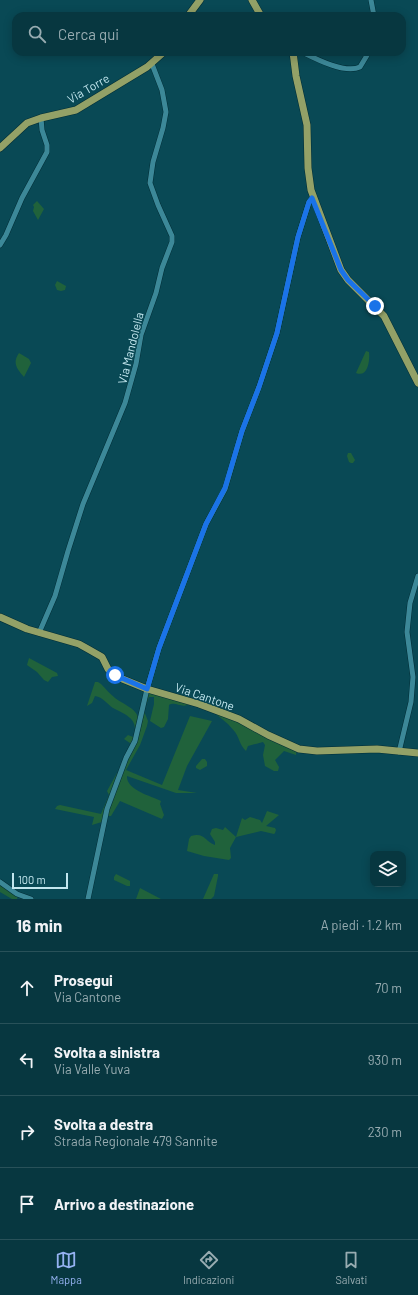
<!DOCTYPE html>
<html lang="it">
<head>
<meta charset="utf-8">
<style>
  body { margin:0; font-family:Barlow,sans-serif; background:#15424b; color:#f1f3f6 }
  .controls { position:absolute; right:12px; bottom:12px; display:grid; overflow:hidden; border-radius:8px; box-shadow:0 2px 10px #0003 }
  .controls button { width:36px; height:36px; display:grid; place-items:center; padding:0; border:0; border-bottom:1px solid #285159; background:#073740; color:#f1f3f6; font:20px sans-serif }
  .scale { position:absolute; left:12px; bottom:10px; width:56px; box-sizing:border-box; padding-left:4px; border:2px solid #c2e6ee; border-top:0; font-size:11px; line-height:14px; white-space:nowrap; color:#c2e6ee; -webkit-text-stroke:3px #094955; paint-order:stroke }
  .stop { position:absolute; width:12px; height:12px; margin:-9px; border:3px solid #1a73e8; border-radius:50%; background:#fff }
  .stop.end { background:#1a73e8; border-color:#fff; box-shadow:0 1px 4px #0008 }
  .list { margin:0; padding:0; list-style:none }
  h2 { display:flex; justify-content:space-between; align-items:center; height:52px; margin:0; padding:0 16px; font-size:17px }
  h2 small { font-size:13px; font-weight:400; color:#98acb1 }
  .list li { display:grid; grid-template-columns:26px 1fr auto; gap:12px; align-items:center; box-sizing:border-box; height:72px; padding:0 16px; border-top:1px solid #285159 }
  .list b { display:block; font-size:15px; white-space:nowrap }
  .list p { margin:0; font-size:13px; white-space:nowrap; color:#98acb1 }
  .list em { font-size:13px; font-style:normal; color:#98acb1 }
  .icon { flex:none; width:22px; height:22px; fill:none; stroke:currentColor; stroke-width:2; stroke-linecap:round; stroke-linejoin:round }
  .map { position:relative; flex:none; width:418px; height:899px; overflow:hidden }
  .search { position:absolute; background:#073740; box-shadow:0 2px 10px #0003; left:12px; right:12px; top:12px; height:44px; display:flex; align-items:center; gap:10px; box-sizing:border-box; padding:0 14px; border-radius:12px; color:#98acb1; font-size:15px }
  .sheet { height:340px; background:#073740 }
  nav { display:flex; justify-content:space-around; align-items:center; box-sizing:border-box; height:56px; border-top:1px solid #285159; background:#073740; font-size:11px; color:#98acb1 }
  nav a { display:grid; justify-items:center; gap:2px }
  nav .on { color:#95b2f1 }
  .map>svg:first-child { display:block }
  .green { fill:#20623b }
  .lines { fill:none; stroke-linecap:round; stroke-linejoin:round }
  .minor-casing { stroke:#022d36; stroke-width:6 }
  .major-casing { stroke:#022d36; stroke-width:8 }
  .minor { stroke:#3c8898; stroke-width:5 }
  .major { stroke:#93a167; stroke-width:7 }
  .route { stroke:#1a73e8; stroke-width:5 }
  .labels { text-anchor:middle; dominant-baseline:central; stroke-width:3; stroke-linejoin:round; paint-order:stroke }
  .street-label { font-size:12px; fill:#c2e6ee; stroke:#094955 }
</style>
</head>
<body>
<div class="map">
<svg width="418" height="899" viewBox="0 0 418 899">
  <rect width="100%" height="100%" fill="#094955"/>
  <path class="green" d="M37,201L44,209L38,220L33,211L34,207L33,205Z
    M57,281L66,286L65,290L61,291L57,290L55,285Z
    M366,351L369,352C370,360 368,378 356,373Z
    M19,353L29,359L31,363L24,377C17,369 12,363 19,353Z
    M348,453H351L355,460L353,463H351L349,462L347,456Z
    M29,658L57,673L58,676L52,677L48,682L44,680L37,672L27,665Z
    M95,682H98L101,684C106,689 110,694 115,698C123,704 135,708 138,717L148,691L190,704C181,709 176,701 169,705L168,719L164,727L161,728L150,721L154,704V697H149L144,711L148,721L147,726L140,745L126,770L162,785L190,716L212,721L187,766L178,790L197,793H176L127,776C126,790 151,796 161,801L160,804L164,815L162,819L120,801L111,816H107L105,821L92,825L94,817L55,809L57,806L60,805L101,814L109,795L107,791L117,773L121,775L133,745L124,739L128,735L133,737C140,719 126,715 113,708C107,704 103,697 95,696L92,703L87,706Z
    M216,714L239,721L297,748L296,755L284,751L275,760L279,767L278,771H274L265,766L263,755L265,745L263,742L248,746L246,751C239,744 240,739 235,732C229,724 223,720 216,714Z
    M202,759H205L207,762V766L200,770L196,768V766Z
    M267,811L279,815L266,826L275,828L276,830L275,833L274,834L261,831L236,837L230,848L231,858L229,860L204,856L187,851L189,839L191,836C205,832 205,842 215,845V842L210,834L212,829L216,828L223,830L225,827L236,837L242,818L245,820L250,817L260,820L262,823Z
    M116,874L130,881V886H127L114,880V877Z
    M214,874H218V876L214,896L211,899H203Z
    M0,885L18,896L17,899H12L0,892Z
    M140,888L161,899H136Z"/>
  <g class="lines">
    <g class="minor-casing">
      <path id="minor" d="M371,0L374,16
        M302,52C316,59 345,74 360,67L369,52
        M0,245L6,235L22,198L47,152V145L42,130L41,118
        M39,633L55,596L68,551L83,504L125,403L136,364L141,335L156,293L162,268L172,242V236L158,205L150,183L153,162L163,128L166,112L162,90L152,64
        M399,752L411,702L413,677L407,632L410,603L418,576
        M0,882L17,894L31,899
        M88,899L107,809L126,758L135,741L147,689L159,648L206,524L225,489L242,431L259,387L277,333L298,237L309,202L313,198"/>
    </g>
    <g class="major-casing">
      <path id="major" d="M252,0L261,16
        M188,16L200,0
        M293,52L296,76L307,125L308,168L311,190L341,270L348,280L384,316L418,383
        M0,148L27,123L41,118L76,110L147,67L164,52
        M0,617L27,629L79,644L88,649L102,657L108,669L120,678L147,689L199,704L239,719L268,735L299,749L317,751L377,749L418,753"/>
    </g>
    <use href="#minor" class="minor"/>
    <use href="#major" class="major"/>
  </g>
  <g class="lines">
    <path class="route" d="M115,675L147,689L148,686L159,648L206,524L225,488L242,431L259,387L277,333L298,237L309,202L312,198L341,270L348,280L375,306"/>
  </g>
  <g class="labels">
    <g class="street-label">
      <text transform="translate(88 88) rotate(-30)">Via Torre</text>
      <text transform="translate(130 348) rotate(-76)">Via Mandolella</text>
      <text transform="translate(205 696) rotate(19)">Via Cantone</text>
    </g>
  </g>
</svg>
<div class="controls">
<button><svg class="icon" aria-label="layers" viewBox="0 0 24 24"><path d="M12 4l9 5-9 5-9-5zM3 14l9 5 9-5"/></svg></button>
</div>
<div class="scale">100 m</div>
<div class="stop" style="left:115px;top:675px"></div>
<div class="stop end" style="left:375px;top:306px"></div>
<div class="search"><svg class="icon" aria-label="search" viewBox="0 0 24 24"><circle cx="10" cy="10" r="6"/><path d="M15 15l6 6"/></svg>Cerca qui</div>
</div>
<section class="sheet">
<h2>16 min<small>A piedi · 1.2 km</small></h2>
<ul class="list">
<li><svg class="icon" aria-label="ahead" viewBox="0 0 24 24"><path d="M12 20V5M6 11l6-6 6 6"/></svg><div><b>Prosegui</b><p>Via Cantone</p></div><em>70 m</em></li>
<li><svg class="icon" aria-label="left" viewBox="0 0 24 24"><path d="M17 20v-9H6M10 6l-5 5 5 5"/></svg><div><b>Svolta a sinistra</b><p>Via Valle Yuva</p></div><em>930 m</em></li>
<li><svg class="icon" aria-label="right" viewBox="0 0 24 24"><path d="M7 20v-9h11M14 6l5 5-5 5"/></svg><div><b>Svolta a destra</b><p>Strada Regionale 479 Sannite</p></div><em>230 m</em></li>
<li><svg class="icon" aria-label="arrive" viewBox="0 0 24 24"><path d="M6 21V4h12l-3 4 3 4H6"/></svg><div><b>Arrivo a destinazione</b></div></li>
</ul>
</section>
<nav>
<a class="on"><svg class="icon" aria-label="map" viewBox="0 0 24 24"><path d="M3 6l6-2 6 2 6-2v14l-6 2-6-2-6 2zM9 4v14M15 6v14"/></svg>Mappa</a>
<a><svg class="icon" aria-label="directions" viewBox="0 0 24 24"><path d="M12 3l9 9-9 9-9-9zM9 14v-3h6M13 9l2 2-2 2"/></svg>Indicazioni</a>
<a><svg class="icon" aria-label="saved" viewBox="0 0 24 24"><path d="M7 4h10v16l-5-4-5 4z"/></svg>Salvati</a>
</nav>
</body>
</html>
